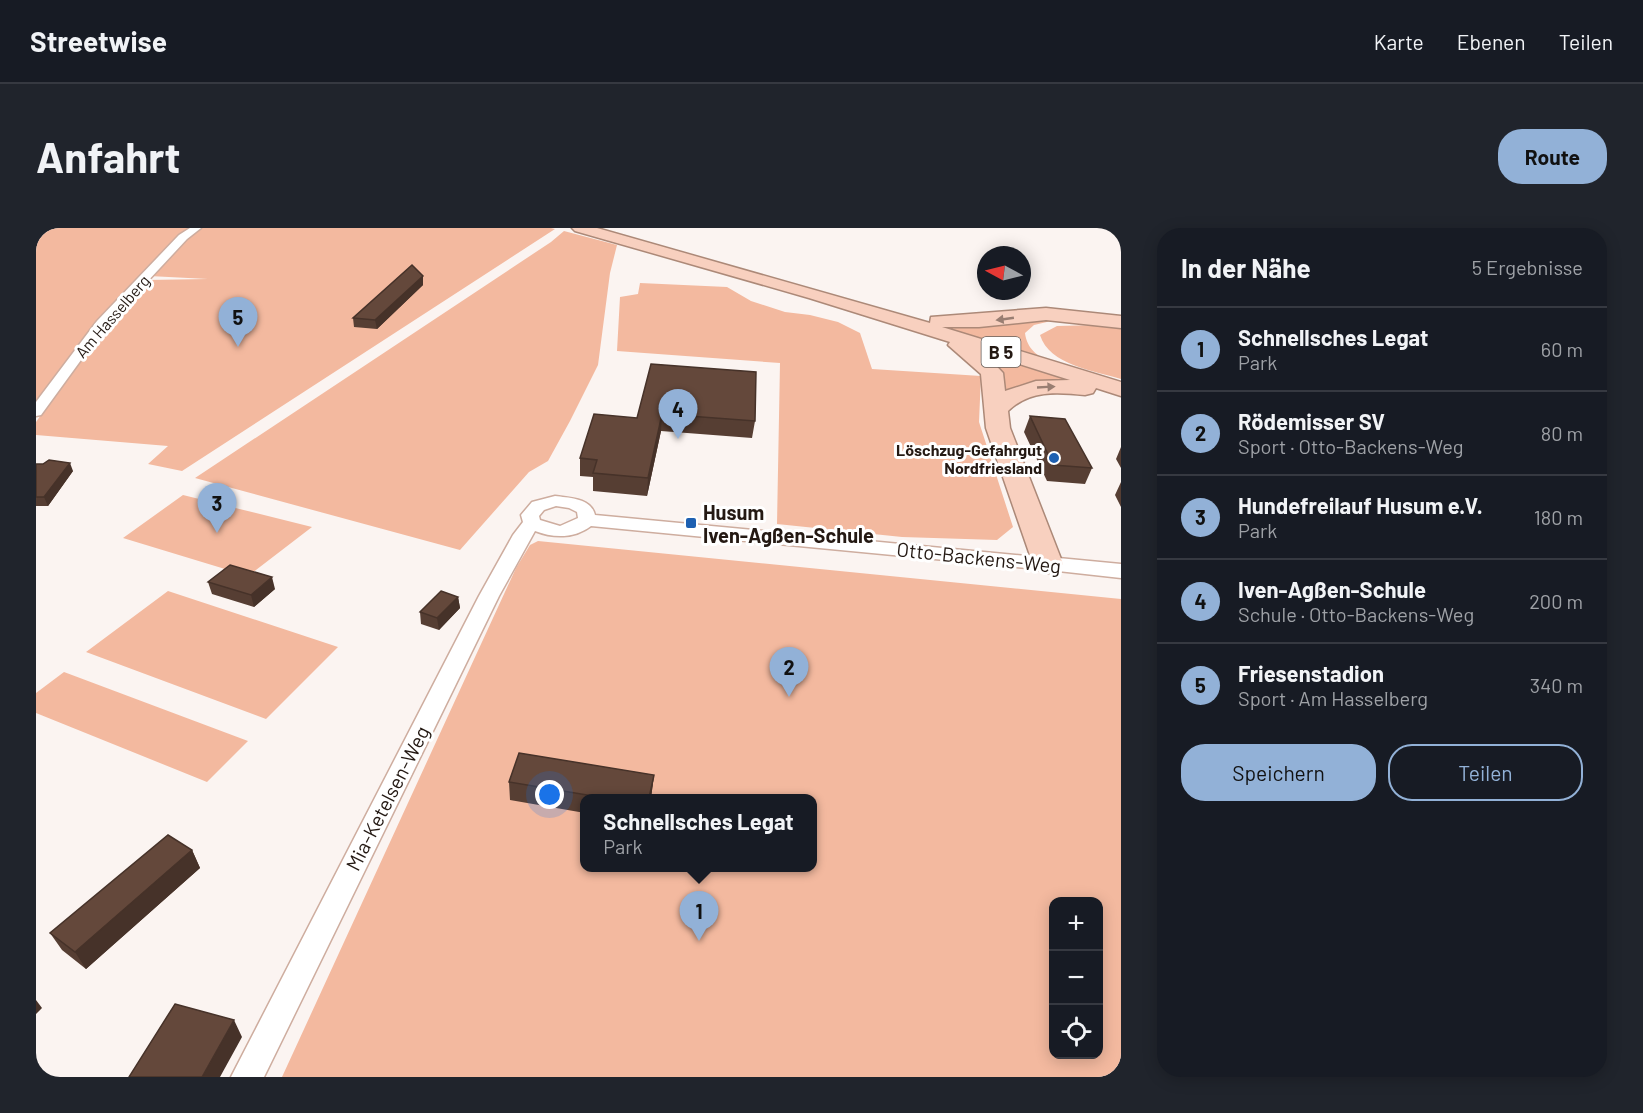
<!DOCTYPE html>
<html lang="de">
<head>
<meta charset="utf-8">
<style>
  body { margin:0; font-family:Barlow,sans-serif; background:#20242c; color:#f1f3f6 }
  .controls { position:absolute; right:18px; bottom:18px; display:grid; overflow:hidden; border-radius:12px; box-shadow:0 3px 15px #0003 }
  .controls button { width:54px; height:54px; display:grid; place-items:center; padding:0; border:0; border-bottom:2px solid #363941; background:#171b24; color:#f1f3f6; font:30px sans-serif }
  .compass { position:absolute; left:941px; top:18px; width:54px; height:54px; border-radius:50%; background:#171b24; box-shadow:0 3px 15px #0003; rotate:277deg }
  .you { position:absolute; left:514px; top:567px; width:21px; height:21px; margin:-15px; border:4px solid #fff; border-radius:50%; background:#1a73e8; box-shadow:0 0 0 9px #1a73e833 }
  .badge { display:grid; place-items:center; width:39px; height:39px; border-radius:50%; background:#92b1d7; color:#111; font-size:20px; font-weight:700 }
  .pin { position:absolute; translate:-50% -50px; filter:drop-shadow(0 2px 3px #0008) }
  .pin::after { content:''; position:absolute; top:32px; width:21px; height:18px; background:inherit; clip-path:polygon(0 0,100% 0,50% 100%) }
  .popup { position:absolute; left:544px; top:566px; width:237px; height:78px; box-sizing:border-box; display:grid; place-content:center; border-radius:12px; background:#171b24; filter:drop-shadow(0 2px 4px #0005); font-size:20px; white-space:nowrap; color:#9ea1a6 }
  .popup b { font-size:22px; color:#f1f3f6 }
  .popup::after { content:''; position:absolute; left:50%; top:100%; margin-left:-12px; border:12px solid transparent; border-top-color:#171b24 }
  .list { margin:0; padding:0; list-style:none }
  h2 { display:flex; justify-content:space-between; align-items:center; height:78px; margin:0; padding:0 24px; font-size:26px }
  h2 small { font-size:20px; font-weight:400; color:#9ea1a6 }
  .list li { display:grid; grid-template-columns:39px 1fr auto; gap:18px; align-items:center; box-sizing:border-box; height:84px; padding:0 24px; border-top:2px solid #363941 }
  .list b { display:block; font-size:22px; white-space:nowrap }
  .list p { margin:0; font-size:20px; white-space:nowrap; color:#9ea1a6 }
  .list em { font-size:20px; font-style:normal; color:#9ea1a6 }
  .actions { display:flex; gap:12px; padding:18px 24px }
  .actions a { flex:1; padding:14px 0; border:2px solid #92b1d7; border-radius:24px; text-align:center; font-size:21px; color:#92b1d7 }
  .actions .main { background:#92b1d7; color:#111 }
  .icon { flex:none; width:33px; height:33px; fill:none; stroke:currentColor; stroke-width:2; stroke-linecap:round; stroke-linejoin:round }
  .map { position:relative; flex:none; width:1085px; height:849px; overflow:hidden; border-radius:24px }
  header { display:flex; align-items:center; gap:36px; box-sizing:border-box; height:84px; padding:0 30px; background:#171b24; border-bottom:2px solid #363941 }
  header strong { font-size:28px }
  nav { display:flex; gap:33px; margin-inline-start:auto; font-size:21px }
  .intro { display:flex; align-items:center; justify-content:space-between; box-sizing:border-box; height:144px; padding:0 36px }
  h1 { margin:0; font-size:42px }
  .button { padding:15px 27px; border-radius:24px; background:#92b1d7; color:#111; font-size:21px; font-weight:700 }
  main { display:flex; gap:36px; padding:0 36px }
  aside { flex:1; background:#171b24; border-radius:24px; box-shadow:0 3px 15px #0003 }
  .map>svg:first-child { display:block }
  .green { fill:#f3b99f; fill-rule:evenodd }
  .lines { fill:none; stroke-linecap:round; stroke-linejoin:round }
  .minor-casing { stroke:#cead9f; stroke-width:3 }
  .tertiary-casing { stroke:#cead9f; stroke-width:3 }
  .trunk-casing { stroke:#ac8978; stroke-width:3 }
  .minor { fill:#fff; fill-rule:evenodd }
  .tertiary { fill:#fff; fill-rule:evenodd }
  .trunk { fill:#f8d0bf; fill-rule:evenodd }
  .wall { fill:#563e33 }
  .shaded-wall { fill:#463229 }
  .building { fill:#64483b; stroke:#463229; stroke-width:1.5 }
  .oneway { fill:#997e72 }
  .poi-dot { fill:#1e60b1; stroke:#fff; stroke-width:2 }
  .labels { text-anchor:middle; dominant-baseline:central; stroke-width:6; stroke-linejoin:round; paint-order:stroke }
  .far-street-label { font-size:16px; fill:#241913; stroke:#fff }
  .far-poi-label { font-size:16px; font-weight:bold; fill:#241913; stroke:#fff; text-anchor:end }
  .shield { fill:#fff; stroke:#665e5a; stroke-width:1.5 }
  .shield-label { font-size:18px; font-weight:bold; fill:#241913 }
  .poi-label { font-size:20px; font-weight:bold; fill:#241913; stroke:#fff; text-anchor:start }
  .street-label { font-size:20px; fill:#241913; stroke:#fff }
</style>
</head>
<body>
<header>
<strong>Streetwise</strong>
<nav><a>Karte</a><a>Ebenen</a><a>Teilen</a></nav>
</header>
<div class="intro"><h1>Anfahrt</h1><a class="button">Route</a></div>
<main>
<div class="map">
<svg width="1085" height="849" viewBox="0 0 1085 849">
  <rect width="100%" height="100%" fill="#fbf4f1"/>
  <path class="green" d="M0,0H157L145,9L0,180Z
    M162,0H515L519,1L146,243L112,236L132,218L0,207V194L55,116L111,52L172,51L113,48Z
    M528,3L581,17L574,45L562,137L534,193L512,233L493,244L424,322L159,250L515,14Z
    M604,55L691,59L715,73L749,84L774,87L802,94L824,105L836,141L945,148L943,194L977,299L961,312L866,309L741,296L744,135L581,123L584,69L602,66Z
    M1028,90L998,97L989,105C991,121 1001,127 1014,135L882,94L915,97Z
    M1059,97L1085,100V151C1059,143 1013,137 1004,107L1021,98Z
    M931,116L1065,159L1009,155L964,164Z
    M147,267L276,299L212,348L87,310Z
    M502,313L1085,371V849H246L480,340L494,317ZM549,570H777V640H549ZM1017,674H1062V826H1017Z
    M132,363L302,419L230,491L50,424Z
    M28,444L212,513L171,554L0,485V465Z"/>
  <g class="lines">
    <g class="minor-casing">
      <path id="minor" d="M154,0H165L151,11L69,99L5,187L0,188V174L61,93L143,7Z
        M519,268C534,270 555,270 559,287L1012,330L1021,336L1012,342L555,298C538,311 517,310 499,303L463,368L228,849H195L443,368L477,307L487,294L485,287L496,274ZM520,278L533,280L541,284L542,290L524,298L504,292L503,288L508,282Z"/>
    </g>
    <g class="tertiary-casing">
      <path id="tertiary" d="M1012,329L1085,336V350L1004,341L1000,336L1004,331Z"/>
    </g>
    <g class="trunk-casing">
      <path id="trunk" d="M536,0H561L894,95L895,89L1010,80L1085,88V100L1010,92L943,99H906L1085,154V168L1060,160L1057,165L1049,167C1021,164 993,162 972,183L974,200L1027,336L1022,342L1012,345L1002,342L997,336L950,200L945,146L912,117L914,114L773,70L539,3ZM948,125L1034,152L1000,153L969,163L967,145Z"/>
    </g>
    <use href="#minor" class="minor"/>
    <use href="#tertiary" class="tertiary"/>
    <use href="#trunk" class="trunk"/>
  </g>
  <path class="wall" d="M387,48V57L341,101L318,99L317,90Z
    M615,136L719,193L716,210L625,203L611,268L557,263V249L544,248V230L601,190Z
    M994,188L1056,240L1049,256L1011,253L988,204Z
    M1085,219V240L1080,231Z
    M0,236H7L37,243L12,278H0Z
    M1085,254V279L1079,267Z
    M172,354L239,361L218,379L176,366Z
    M422,369L424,380L403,402L385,396L384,384Z
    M618,547L615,570H549V585L474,572L473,554Z
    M156,622L164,640L50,741L26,722L14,705Z"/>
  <path class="shaded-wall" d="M387,48V57L341,101L339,92Z
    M626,186L625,203L611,268L612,250Z
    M34,235L37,243L12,278L8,269Z
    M236,349L239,361L218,379L215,367Z
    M422,369L424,380L403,402L401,390Z
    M618,547L615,570H613Z
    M156,622L164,640L50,741L39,724Z
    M0,772L6,780L0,786Z
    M198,792L206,809L184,849H166Z"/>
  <path class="building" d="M376,37L387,48L339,92L317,90Z
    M615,136L720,144L719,193L626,186L612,250L557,245L561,232L544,230L558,186L601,190Z
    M994,188L1029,191L1056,240L1017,237Z
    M13,232L34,235L8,269H0V236H7Z
    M194,337L236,349L215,367L172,354Z
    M405,363L422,369L401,390L384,384Z
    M483,525L618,547L613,570H569L473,554Z
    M132,607L156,622L39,724L14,705Z
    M139,776L198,792L166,849H93Z"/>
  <defs><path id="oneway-solid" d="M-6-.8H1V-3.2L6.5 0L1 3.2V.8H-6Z" transform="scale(1.5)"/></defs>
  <g class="oneway">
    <use href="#oneway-solid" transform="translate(969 91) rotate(172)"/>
    <use href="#oneway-solid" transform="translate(1010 159) rotate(-3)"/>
  </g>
  <g class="poi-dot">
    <circle cx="1018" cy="230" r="6"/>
    <rect x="649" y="289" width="12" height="12" rx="3"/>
  </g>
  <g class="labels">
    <g class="far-street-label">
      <text transform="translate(76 88) rotate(-49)">Am Hasselberg</text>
    </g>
    <g class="far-poi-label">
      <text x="1006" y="221">Löschzug-Gefahrgut<tspan x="1006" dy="18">Nordfriesland</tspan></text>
    </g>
    <rect class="shield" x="945.5" y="109" width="39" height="30" rx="4.5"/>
    <g class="shield-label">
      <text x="965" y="124">B 5</text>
    </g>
    <g class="poi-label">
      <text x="667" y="284">Husum<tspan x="667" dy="23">Iven-Agßen-Schule</tspan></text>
    </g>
    <g class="street-label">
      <text transform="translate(943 329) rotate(6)">Otto-Backens-Weg</text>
      <text transform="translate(351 570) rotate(-63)">Mia-Ketelsen-Weg</text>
    </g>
  </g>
</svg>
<div class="controls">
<button>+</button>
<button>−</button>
<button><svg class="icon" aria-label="locate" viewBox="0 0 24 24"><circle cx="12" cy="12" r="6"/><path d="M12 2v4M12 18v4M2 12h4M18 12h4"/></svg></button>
</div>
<svg class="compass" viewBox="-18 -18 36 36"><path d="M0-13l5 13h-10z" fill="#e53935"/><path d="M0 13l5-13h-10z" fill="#9ea1a6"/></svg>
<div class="you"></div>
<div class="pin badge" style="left:663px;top:713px">1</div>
<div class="popup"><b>Schnellsches Legat</b>Park</div>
<div class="pin badge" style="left:753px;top:469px">2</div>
<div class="pin badge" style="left:181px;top:305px">3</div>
<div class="pin badge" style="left:642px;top:211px">4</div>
<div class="pin badge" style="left:202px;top:119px">5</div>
</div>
<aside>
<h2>In der Nähe<small>5 Ergebnisse</small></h2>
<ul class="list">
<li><span class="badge">1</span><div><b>Schnellsches Legat</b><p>Park</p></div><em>60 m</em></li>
<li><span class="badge">2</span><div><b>Rödemisser SV</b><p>Sport · Otto-Backens-Weg</p></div><em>80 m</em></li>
<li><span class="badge">3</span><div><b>Hundefreilauf Husum e.V.</b><p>Park</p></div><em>180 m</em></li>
<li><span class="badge">4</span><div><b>Iven-Agßen-Schule</b><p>Schule · Otto-Backens-Weg</p></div><em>200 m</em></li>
<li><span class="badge">5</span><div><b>Friesenstadion</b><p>Sport · Am Hasselberg</p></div><em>340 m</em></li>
</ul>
<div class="actions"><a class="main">Speichern</a><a>Teilen</a></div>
</aside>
</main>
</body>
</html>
